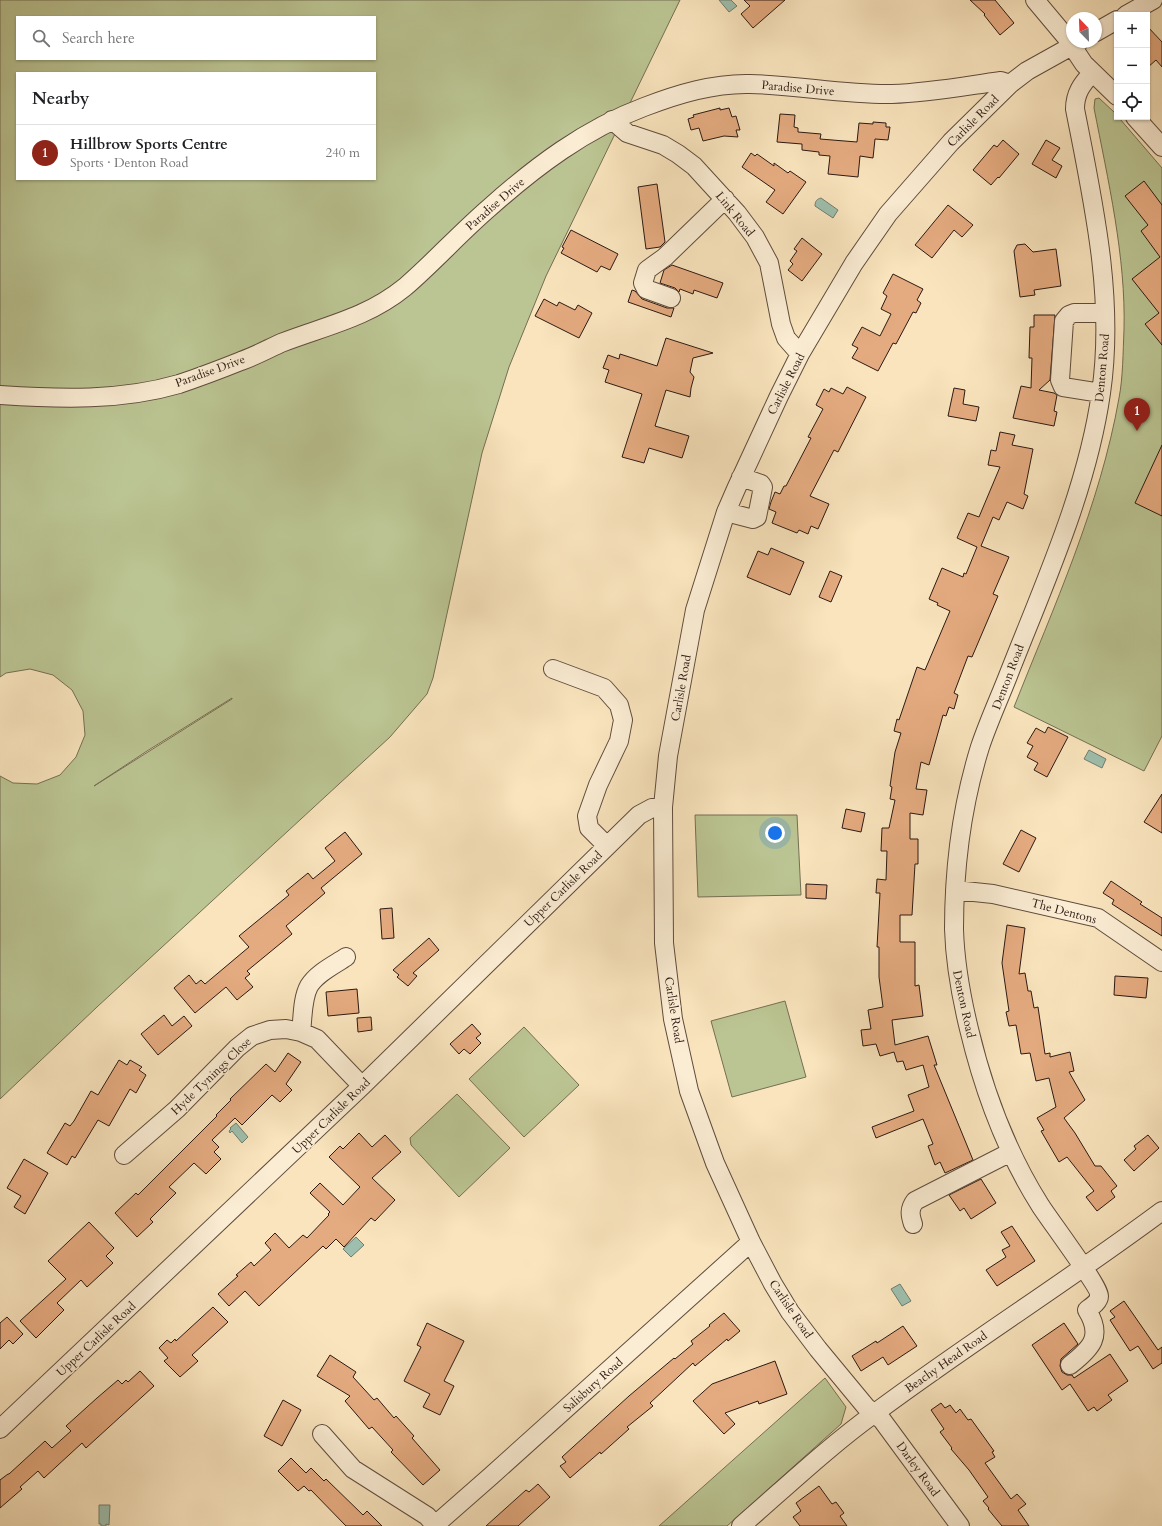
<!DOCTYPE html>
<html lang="en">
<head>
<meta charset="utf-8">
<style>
  body { margin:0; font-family:Cardo,serif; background:#f6f6f6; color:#202124 }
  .controls { position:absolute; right:12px; top:12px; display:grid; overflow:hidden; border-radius:0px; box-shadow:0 1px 3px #0004 }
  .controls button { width:36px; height:36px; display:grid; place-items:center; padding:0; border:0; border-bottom:1px solid #e0e0e0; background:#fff; color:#202124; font:20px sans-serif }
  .compass { position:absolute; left:1066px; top:12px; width:36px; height:36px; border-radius:50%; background:#fff; box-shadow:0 1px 3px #0004; rotate:337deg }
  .you { position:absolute; left:775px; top:833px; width:14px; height:14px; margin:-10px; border:3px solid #fff; border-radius:50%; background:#1a73e8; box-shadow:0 0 0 6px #1a73e833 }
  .badge { display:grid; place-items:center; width:26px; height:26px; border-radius:50%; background:#8f2418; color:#fff; font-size:13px; font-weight:700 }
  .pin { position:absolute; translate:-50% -33px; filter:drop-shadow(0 1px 2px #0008) }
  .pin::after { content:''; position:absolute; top:21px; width:14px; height:12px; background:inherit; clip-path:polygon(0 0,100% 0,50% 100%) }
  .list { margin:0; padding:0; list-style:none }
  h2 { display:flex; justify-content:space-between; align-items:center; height:52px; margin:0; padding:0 16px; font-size:17px }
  h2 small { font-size:13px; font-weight:400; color:#757577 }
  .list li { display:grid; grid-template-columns:26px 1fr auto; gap:12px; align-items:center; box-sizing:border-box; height:56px; padding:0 16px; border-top:1px solid #e0e0e0 }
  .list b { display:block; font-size:15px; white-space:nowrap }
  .list p { margin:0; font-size:13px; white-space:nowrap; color:#757577 }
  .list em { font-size:13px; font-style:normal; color:#757577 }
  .icon { flex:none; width:22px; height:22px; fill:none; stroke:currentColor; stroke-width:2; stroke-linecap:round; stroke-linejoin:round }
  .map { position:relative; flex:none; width:1162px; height:1526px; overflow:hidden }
  .search { position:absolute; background:#fff; box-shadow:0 1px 3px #0004; left:16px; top:16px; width:360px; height:44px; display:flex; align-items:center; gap:10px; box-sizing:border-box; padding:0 14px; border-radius:0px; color:#757577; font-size:15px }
  .panel { position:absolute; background:#fff; box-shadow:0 1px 3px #0004; left:16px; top:72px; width:360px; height:108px; border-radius:0px }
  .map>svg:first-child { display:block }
  .green { fill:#bbc593; stroke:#746f52; fill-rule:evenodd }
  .water { fill:#9ebfad; stroke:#707d6f }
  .building { fill:#e5ab80; stroke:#2c1912 }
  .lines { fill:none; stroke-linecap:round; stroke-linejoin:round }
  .minor-casing { stroke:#5f4c3d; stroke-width:20 }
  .minor { stroke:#fbedd4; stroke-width:18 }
  .labels { text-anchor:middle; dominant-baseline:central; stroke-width:3; stroke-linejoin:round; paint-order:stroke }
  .street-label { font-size:12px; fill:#2c1912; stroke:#fbedd4 }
</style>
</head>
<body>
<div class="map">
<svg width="1162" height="1526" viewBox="0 0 1162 1526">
  <rect width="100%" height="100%" fill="#f9e4bd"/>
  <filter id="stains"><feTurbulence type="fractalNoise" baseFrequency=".005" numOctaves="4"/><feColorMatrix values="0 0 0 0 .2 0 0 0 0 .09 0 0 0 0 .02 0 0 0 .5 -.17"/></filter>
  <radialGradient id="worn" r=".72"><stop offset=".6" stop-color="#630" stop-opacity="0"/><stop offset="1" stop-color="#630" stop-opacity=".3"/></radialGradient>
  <path class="green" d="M0,0H680L546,276L509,367L482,453L433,678L427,694L390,737L97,1007L0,1099V776L13,783L37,784L60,775L76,757L85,735L83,711L72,690L53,675L30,669L6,673L0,677ZM17,17H375V59H17ZM17,73H375V179H17ZM232,698V699L94,786L147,751Z
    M1099,98L1114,112L1162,168V736L1144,771L1014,707C1054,606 1100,506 1119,398C1123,378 1123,351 1124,330C1126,257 1108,180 1094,108L1095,99Z
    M695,815H797L801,895L698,897Z
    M785,1001L806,1077L732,1097L711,1021Z
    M524,1027L579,1085L524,1137L469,1079Z
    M457,1094L510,1148L459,1197L411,1145L410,1138Z
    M825,1378L846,1407L841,1424L727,1526H659Z"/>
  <path class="water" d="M719,0H731L737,6L729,12Z
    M821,198L838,210L833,218L815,206C815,201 817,199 821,198Z
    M1089,750L1106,759L1102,768L1084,759Z
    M236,1123L248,1137L242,1143L232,1131L230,1133L229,1131L231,1129L230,1128Z
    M356,1237L364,1245L351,1257L343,1249Z
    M900,1284L911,1301L902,1306L891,1289Z
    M99,1505H110L109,1525L106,1524V1526H101V1524H99Z"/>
  <path class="building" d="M744,0H785L753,28L741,14L750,6Z
    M970,0H995L1014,23L1000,35L984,15L985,14Z
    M1147,26L1162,42V67L1156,60L1147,68Z
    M720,108V110L729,108L732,117L736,116L740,130H736L738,137L724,136L703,141L699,128L691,130L688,119L694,117L693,115Z
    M780,114L795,115L794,127L798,128V132L821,134L820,139L857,142L859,123L873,124V122L886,123V127H890L888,140L875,139L873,158L860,156L858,177L828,174L830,156L819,155V152L802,150V144L777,142Z
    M1003,140L1019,154L999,178L998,177L991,185L973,170L994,145L997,147Z
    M1046,140L1060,148L1052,160L1062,166L1056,178L1032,164Z
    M751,153L755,156L757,154L774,166V163L788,173L790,171L806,182L783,214L766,202L775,190L742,167Z
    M1144,181L1162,205V345L1145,324L1159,313L1132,279L1160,257L1141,231L1148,225L1125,196Z
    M657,184L665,242L660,247L646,249L638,187Z
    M948,205L973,225L962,237L954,230L932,258L915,245Z
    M571,230L618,254L610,270L601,266L597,272L561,253L564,248L562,247Z
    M802,238L822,254L802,281L788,270L793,264L790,261L797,251L794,249Z
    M1025,244L1033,252L1056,249L1061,286L1034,290L1035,295L1020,297L1014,251L1017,245Z
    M672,265L723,283L717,298L694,290L693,294L680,289L679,292L675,288L660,283L664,270Z
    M893,274L923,289L917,300L921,303L916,313L913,312L896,344L893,343L878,371L852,358L858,348L852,345L862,327L880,336L891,314L881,309L887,296L883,293Z
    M632,290L635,291L642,299L667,308H674L671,317L628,302Z
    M544,299L557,306L559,302L575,310L578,305L592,313L579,338L535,316Z
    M1034,315H1055L1050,380L1039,390L1054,393L1057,395L1054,411L1057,412L1054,426L1013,418L1021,386L1031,388L1032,358H1029L1030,327H1034Z
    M666,338L713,353L693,358L690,372L694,377L691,388L690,397L666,390L655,426L689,436L682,458L649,448L644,463L622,457L642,394L605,382L609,370L603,368L608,355L619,359L620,354L657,366Z
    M847,387L866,397L838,452L834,450L810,496L829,504L818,529L811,526L808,534L799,530L797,533L772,523L776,512L769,509L771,502L775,492L780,494L784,486H786L811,438L808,437L823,409L816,405L824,389L829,392L831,388L843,394Z
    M954,388L965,390L963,404L979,407L976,421L948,416Z
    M1000,432L1015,435L1012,445L1033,449L1024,494L1028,496L1023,509L1007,502L999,520L993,517L981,546L1009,557L993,594L998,596L972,657L968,656L954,693L958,695L954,709L949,707L946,716L943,715L929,765L921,762L916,789L927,790L923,815L910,813V839H918V864H915L912,915H900V942H915V986L919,985L923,1016L892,1020L895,1045L928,1036L937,1065H934L973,1160L945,1173L940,1162L935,1165L928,1146L933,1144L923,1119L876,1138L872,1127L914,1111L908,1095L929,1087L923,1065L906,1070L903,1061L897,1062L894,1052L880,1056L876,1044L863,1046L861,1030L871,1029L868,1010L883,1007L879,977V947H877L880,893H876L877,879L886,880L887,851H881L882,828H889L895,800L890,799L892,787L890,786L895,752L901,733L894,731L897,719L899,720L917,667L925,670L950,611L937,605L938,603L929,599L942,568L963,577L964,573L966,574L977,547L957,538L968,513L979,517L1000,467L988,465L991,450L996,451Z
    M1162,445V516L1135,503Z
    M771,548L804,562L790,595L747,577L758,551L768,555Z
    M830,571L842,576L831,602L819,597Z
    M1048,727L1068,737L1047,777L1034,770L1038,763L1027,757L1033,746L1027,743L1036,728L1045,733Z
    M1162,794V833L1144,822Z
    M846,809L865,813L861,832L842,828Z
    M1021,830L1036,838L1019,872L1003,864Z
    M345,832L362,854L321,888L325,893L286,926L292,934L247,971L250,974L245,978L253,987L237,1000L226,987L195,1013L174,988L189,975L196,984L201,980L205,984L249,947L239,936L289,895L286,891L308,873L313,879L335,861L325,848Z
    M1111,881L1142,902L1140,904L1162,918V936L1112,904L1114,900L1103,893Z
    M806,884L827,885L826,899L806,898Z
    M392,908L394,938L382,939L380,909Z
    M1007,925L1025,928L1019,974L1025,973L1028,991H1031L1034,1008L1038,1007L1045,1054L1050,1053V1057L1070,1052L1074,1071L1069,1072L1085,1100L1064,1118L1075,1133L1095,1166H1101L1117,1186L1111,1191L1115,1197L1097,1211L1086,1197L1094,1191L1067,1157L1059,1162L1041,1131L1044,1130L1037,1118L1056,1107L1049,1078L1036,1081L1030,1053L1021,1054L1016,1025L1009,1026L1006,1012L1009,1011L1002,963Z
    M429,938L439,950L413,973L417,976L408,986L397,977L399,975L393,970Z
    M1115,976L1148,978L1146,998L1114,995Z
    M357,989L359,1013L328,1016L326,992Z
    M164,1015L172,1026L184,1016L192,1026L158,1055L141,1034Z
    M371,1017L372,1030L358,1032L357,1018Z
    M472,1024L481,1034L476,1038L481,1043L470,1054L464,1049L459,1054L450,1044Z
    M288,1053L301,1062L286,1084L292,1090L280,1102L272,1095L242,1125L235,1118L212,1140L219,1147L214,1152L221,1159L206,1174L194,1163L169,1187L176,1193L150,1219L153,1222L137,1237L115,1213L136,1193L138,1195L217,1116L216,1115L231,1100L230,1099L266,1064L275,1072Z
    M119,1060L127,1065L130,1060L142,1067L139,1070L146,1075L136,1093L130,1089L109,1126L98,1120L75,1158L72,1156L67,1165L47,1153L65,1123L70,1126L74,1121L91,1091L98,1095Z
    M359,1133L372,1147L385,1135L401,1152L372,1178L395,1200L375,1221L371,1218L344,1247L336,1239L326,1249L323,1246L259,1306L245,1291L229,1306L218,1294L238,1276L236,1275L251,1262L254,1266L271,1250L265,1243L275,1233L289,1248L303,1235L307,1238L329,1215L328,1214L330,1212L310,1193L320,1183L343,1205L360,1187L329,1157L340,1146L343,1149Z
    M1148,1135L1159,1148L1134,1171L1124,1160L1136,1149L1134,1146Z
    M24,1159L48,1173L25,1214L14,1207L21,1196L7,1188Z
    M981,1179L996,1203L971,1219L964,1208L960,1211L949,1195Z
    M89,1222L114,1248L106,1256L113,1263L87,1287L81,1280L57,1303L64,1310L36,1338L20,1321L66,1279L48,1261Z
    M1012,1226L1035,1261L997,1286L986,1270L1006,1257L1002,1250L1010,1246L1001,1232Z
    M1124,1301L1158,1350L1162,1347V1363L1153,1369L1138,1346L1130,1351L1110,1320L1115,1317L1110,1311Z
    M213,1307L228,1322L192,1355L198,1361L180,1377L164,1361L168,1358L159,1348L167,1340L171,1343L175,1339L176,1341Z
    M724,1313L740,1331L728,1341L727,1339L695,1366L693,1363L650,1403L653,1406L627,1427L629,1429L601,1454L600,1452L570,1478L560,1466L566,1462L562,1457L629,1396L674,1358L675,1359L693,1344L691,1341L710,1326L709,1325Z
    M7,1317L23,1334L13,1344L9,1340L0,1349V1323Z
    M427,1323L464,1341L444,1381L454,1386L440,1415L423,1407L430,1394L404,1381L421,1347L417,1345Z
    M1064,1323L1078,1344L1061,1359L1060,1366L1062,1372L1067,1375H1072L1074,1378L1110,1354L1128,1381L1108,1395L1112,1400L1097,1411L1094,1407L1088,1411L1070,1384L1062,1390L1032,1345Z
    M903,1326L917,1346L888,1365L883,1357L861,1371L852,1356L876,1341L877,1343Z
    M330,1355L356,1372L353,1377L374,1400L377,1398L394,1418L396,1416L414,1436L412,1438L440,1470L423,1485L391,1452L393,1450L372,1427L369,1429L345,1401L350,1396L317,1376Z
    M775,1361L787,1394L759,1404L758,1401L725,1413L735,1424L724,1434L693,1401L712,1384Z
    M140,1371L154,1386L86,1448L82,1443L44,1478L38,1471L20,1487L22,1489L0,1508V1480L8,1474H9L45,1441L52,1448L71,1431L66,1426L97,1398L118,1380L122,1384L126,1380L128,1382Z
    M283,1400L301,1410L282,1446L264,1436Z
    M941,1403L945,1408L950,1405L956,1413L960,1409L968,1420L971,1419L994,1451L992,1452L995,1457L985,1463L1011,1499L1017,1494L1026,1504L1018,1510L1029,1526H1002L988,1509L989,1508L983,1501L988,1497L969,1470L951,1449L952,1448L940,1432L944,1429L931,1410Z
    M291,1458L306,1473L311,1468L324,1481L326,1479L363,1515L367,1511L382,1526H346L311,1490L309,1491L304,1486L298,1491L278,1471Z
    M538,1484L550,1497L518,1526H486L526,1490L529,1492Z
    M819,1486L832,1504L836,1502L844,1513L840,1516L847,1526H800L793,1517L801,1511L796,1503Z"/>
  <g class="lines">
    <g class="minor-casing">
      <path id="minor" d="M1035,0L1066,37L1084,64L1117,96
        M1126,15L1153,0
        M1096,32L1117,20
        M1135,117L1162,147
        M612,120L627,133L663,145L678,154L694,166L737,213L755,237L769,263L781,324L786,338L800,354
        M671,298L646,289L643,283L647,270L665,257L725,199
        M1101,393L1063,387L1060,380L1064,321L1069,315L1074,313H1105
        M0,395C60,399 121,401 179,384C200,377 221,369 241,361C255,356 268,349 281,343C325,326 367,318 405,287C434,262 460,233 489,208C535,167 585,129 644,107C678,94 714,83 750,84C798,85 845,95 892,94C929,93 965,86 1001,81L1010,84
        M726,512L753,519L757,517L763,487L761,484L741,477
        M553,669L604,688L619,705L623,720L619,741L598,785L587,816L589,828L607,846
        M955,890L993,894L1098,918L1162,962
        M301,1032C303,1017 302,999 309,986C317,973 334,965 346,957
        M124,1155L177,1109L237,1048L252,1036L270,1030L286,1029L301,1032L317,1039L362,1086
        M913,1224C910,1215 909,1209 915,1201L1011,1152
        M1070,1365C1092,1348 1103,1336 1087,1310C1091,1307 1099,1302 1099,1296C1100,1287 1048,1218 1040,1205C1006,1151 984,1092 969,1029C961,996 955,963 954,929C954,868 962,805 980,747C988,723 999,699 1008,676C1044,584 1087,491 1101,393C1115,298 1093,201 1075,109C1075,93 1082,84 1092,73
        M0,1429L362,1086L639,815L652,808L663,807
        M322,1434L353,1469L427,1516L435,1525
        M434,1526L491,1476L751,1242
        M741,1526C785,1488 828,1447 875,1413C969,1343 1068,1281 1162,1211
        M960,1526L882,1420L866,1407L818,1349L790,1312L773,1284L751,1242L715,1163L689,1091L673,1019L664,943L663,807L668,756L695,610L726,512L736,489L779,396L800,354L854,263L888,214L951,142L1010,84L1027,71L1079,42"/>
    </g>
    <use href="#minor" class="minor"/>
  </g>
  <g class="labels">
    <g class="street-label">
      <text transform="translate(798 88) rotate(5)">Paradise Drive</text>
      <text transform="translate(973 121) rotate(-45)">Carlisle Road</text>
      <text transform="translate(495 204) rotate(-41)">Paradise Drive</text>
      <text transform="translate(735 214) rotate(51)">Link Road</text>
      <text transform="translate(1102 368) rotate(-85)">Denton Road</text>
      <text transform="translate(210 371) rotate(-20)">Paradise Drive</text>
      <text transform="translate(786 384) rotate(-63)">Carlisle Road</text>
      <text transform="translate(1008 677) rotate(-69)">Denton Road</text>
      <text transform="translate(681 688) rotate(-80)">Carlisle Road</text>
      <text transform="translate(563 889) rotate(-44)">Upper Carlisle Road</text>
      <text transform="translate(1064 911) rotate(15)">The Dentons</text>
      <text transform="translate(964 1004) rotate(78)">Denton Road</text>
      <text transform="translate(674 1010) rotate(81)">Carlisle Road</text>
      <text transform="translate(211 1076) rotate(-44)">Hyde Tynings Close</text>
      <text transform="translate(331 1116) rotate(-44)">Upper Carlisle Road</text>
      <text transform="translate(791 1309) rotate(56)">Carlisle Road</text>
      <text transform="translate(96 1339) rotate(-43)">Upper Carlisle Road</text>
      <text transform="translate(946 1362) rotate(-35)">Beachy Head Road</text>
      <text transform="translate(593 1385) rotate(-42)">Salisbury Road</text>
      <text transform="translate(918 1469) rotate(54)">Darley Road</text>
    </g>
  </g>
  <rect width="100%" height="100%" filter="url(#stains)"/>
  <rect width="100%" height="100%" fill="url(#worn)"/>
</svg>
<div class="controls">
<button>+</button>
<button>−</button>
<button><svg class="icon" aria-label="locate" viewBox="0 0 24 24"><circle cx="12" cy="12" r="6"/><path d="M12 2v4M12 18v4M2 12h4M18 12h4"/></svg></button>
</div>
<svg class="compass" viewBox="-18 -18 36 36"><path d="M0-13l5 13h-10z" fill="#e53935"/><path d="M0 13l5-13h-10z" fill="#757577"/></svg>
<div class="you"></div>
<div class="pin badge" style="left:1137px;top:431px">1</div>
<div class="search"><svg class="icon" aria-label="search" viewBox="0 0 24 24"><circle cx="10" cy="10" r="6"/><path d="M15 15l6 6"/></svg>Search here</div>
<section class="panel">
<h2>Nearby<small></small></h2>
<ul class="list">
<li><span class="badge">1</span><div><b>Hillbrow Sports Centre</b><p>Sports · Denton Road</p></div><em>240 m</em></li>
</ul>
</section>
</div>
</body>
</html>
